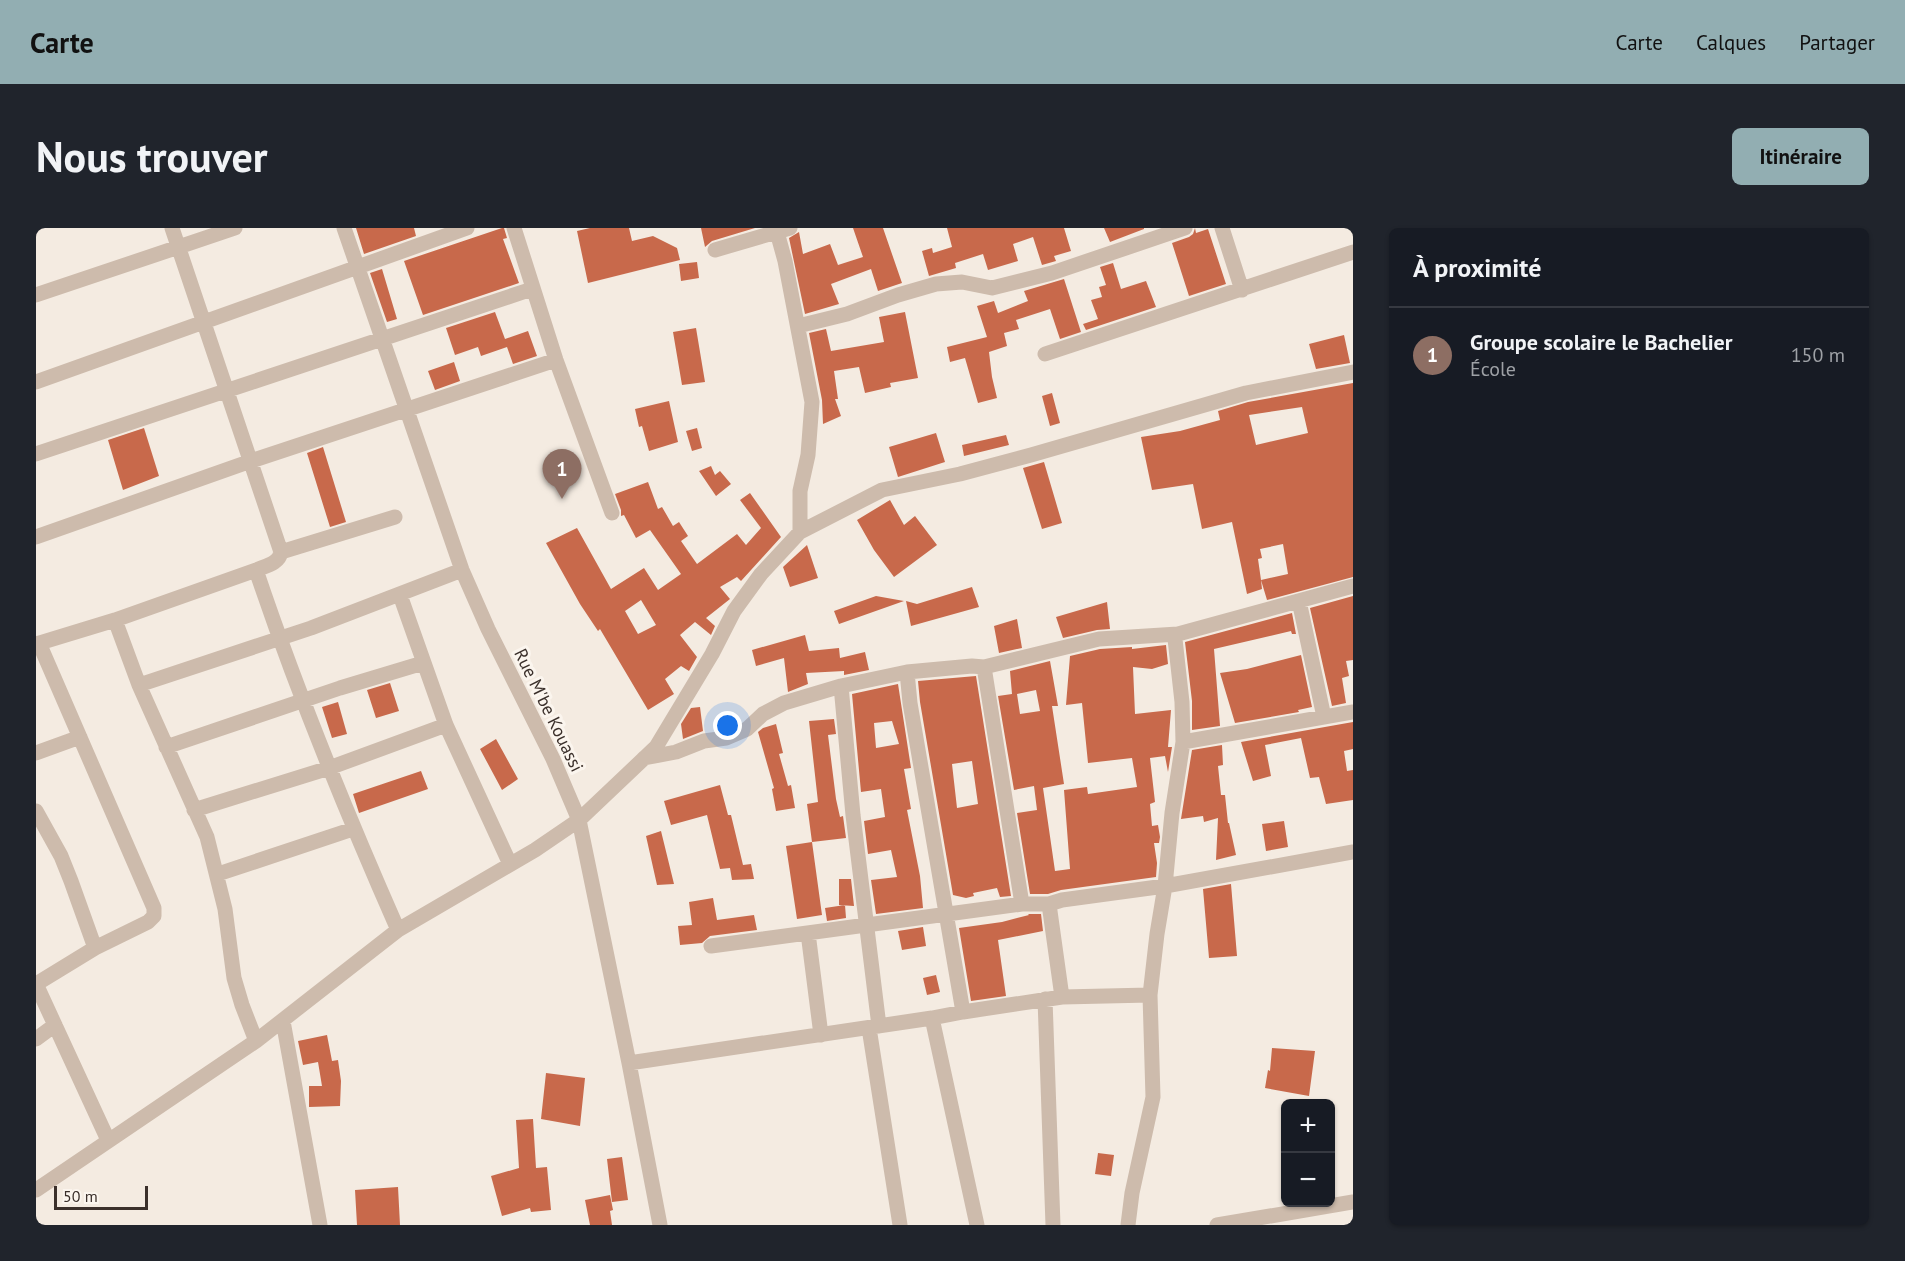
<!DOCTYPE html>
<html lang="fr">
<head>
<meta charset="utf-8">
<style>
  body { margin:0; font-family:"PT Sans",sans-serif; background:#20242c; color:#f1f3f6 }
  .controls { position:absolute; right:18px; bottom:18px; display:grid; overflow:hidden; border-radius:9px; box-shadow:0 2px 4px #0004 }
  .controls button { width:54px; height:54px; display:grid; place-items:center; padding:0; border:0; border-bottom:2px solid #363941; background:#171b24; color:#f1f3f6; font:30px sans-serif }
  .scale { position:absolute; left:18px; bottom:15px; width:94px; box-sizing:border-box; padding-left:6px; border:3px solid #3b302b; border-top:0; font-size:16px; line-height:21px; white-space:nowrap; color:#3b302b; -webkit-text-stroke:4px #fbf5ee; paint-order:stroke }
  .you { position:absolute; left:692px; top:498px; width:21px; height:21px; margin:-15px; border:4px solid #fff; border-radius:50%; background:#1a73e8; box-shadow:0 0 0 9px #1a73e833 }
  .badge { display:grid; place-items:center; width:39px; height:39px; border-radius:50%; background:#92aeb2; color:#fff; font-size:20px; font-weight:700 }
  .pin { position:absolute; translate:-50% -50px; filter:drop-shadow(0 2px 3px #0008) }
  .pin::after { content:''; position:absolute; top:32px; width:21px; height:18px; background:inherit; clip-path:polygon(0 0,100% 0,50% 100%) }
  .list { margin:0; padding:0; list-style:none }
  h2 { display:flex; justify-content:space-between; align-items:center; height:78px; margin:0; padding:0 24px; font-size:26px }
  h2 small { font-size:20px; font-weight:400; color:#9ea1a6 }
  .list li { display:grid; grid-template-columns:39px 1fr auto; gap:18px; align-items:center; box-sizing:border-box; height:96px; padding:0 24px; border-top:2px solid #363941 }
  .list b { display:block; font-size:22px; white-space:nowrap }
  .list p { margin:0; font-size:20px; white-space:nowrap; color:#9ea1a6 }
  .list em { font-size:20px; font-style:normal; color:#9ea1a6 }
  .map { position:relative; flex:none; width:1317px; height:997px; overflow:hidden; border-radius:9px }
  header { display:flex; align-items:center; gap:36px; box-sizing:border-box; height:84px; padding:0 30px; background:#92aeb2; color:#111 }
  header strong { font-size:28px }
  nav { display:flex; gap:33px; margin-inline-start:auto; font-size:21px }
  .intro { display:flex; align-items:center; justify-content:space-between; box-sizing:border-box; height:144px; padding:0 36px }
  h1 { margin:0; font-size:42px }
  .button { padding:15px 27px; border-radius:9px; background:#92aeb2; color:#111; font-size:21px; font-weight:700 }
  main { display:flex; gap:36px; padding:0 36px }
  aside { flex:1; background:#171b24; border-radius:9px; box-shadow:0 2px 4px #0004 }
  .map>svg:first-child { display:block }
  .building { fill:#c8694b; fill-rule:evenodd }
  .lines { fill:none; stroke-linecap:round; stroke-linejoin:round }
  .minor { stroke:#cdbbac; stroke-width:15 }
  .labels { text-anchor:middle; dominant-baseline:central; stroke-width:6; stroke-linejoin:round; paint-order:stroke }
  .street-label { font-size:18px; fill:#3b302b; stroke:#fbf5ee }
</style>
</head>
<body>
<header>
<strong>Carte</strong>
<nav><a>Carte</a><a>Calques</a><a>Partager</a></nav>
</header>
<div class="intro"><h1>Nous trouver</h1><a class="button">Itinéraire</a></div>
<main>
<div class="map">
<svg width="1317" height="997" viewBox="0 0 1317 997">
  <rect width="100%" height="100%" fill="#f4ebe1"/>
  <path class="building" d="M320,0H378L380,8L328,26Z
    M466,0H468L471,10L467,11L483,55L387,87L368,33Z
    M554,0H593L596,13L617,8L641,20L644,32L552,55L541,3Z
    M665,0H719L676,13L669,19Z
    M817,0H847L866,55L842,63L835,41L795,56L803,76L769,86L753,10L763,4L767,26L794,16L802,37L827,29Z
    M911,0H1028L1035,23L1018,28L1020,33L1006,37L997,9L977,16L982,33L952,42L947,26L919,35L920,40L893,48L886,23L896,20L897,25L916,19Z
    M1068,0H1108V1L1074,14Z
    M1159,0L1160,5L1172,1L1190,56L1153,68L1136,15L1153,9L1157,6Z
    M661,34L663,50L645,53L643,36Z
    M1077,35L1085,61L1110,53L1120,79L1050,102L1047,96L1062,91L1055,72L1066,69L1063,59L1070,57L1064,39Z
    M346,41L361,91L351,94L334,45Z
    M1028,51L1045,104L1024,111L1014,81L980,92L983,101L968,105L971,118L953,124L956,149L961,170L942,175L929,130L914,134L911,119L951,109L941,78L958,73L962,85L992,73L988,63Z
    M459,84L469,111L492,103L501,128L477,136L471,119L445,128L442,119L419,127L410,100Z
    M869,84L882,150L854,155L855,159L829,165L823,139L798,143L802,171H799L805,188L787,196L786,172L773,105L790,101L795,123L848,114L843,89Z
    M660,100L669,154L646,157L637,104Z
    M1308,107L1314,135L1280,141L1273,116Z
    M418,134L424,153L399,162L392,143Z
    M1317,155V349L1231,372L1225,352L1226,361L1211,366L1196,294L1166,301L1157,256L1116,262L1105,209L1144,203L1184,192L1182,183L1212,174ZM1266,179L1272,205L1220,217L1213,187ZM1247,316L1252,346L1225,352L1222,331L1226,330L1224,321Z
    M1016,165L1024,195L1014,198L1006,168Z
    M633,173L642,214L613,223L606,198L603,199L599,181Z
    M108,200L123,248L87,262L72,212Z
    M661,200L666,220L656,223L650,203Z
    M900,205L909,234L862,249L853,219Z
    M970,207L973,217L928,228L926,217Z
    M287,219L310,294L294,299L271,225Z
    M1008,234L1026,295L1006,301L987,240Z
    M675,238L679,247L684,243L695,256L680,268L663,243Z
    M612,254L622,281L626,279L637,298L643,294L652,308L645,313L661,336L701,306L710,317L725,300L704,272L714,265L745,309L705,353L701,349L684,359L694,371L670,390L679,398L675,407L659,394L644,407L661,429L653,443L645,438L629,451L638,466L612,482L564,401L562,403L544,376L510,315L541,300L575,361L608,340L622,362L645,346L614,302L600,310L588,287L585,288V282L579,266ZM605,372L620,397L602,406L589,383Z
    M854,272L868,297L879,288L901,317L858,349L838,322L821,292Z
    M771,317L782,350L754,359L747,339Z
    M936,359L943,379L875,398L870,373L881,376Z
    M840,368L868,373L803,396L798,383Z
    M1317,368V432L1310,433L1313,448L1306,450L1310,475L1296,478L1274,380Z
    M1071,374L1074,401L1061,402L1027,410L1020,389Z
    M1256,385L1260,406H1256L1255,403L1178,421L1184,498L1156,502V473L1149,414Z
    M981,391L986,420L963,425L958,398Z
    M769,407L773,423L803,420L804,430L829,424L833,442L808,447V443L770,445L772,456L752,464L748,430L720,438L716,422Z
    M1130,417L1132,436L1116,441L1097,439L1099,486L1135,482L1132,519H1136L1132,544L1129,528L1114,530L1119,574L1114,576L1116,598L1122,597L1124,609L1123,615H1118L1121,635L1120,649L1025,662L1012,666H994L981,585L1001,582L998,558L978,562L962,468L976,466L974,443L1014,433L1022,478H1016L1028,556L1007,560L1019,643L1034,641L1028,562L1051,559L1052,566L1101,559L1096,530L1052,535L1046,475L1030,477L1034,428L1064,421L1096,419V421ZM1000,462L1004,483L984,486L981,466Z
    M1265,427L1276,479L1262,482L1263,484L1199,495L1184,445L1211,441Z
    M940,448L975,668L964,669L961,660L937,665L938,668L930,670L917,667L884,474L882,453ZM936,533L942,576L921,580L916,536Z
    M354,455L363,483L340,490L331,462Z
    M862,456L875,540L868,541L875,581L871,582L884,648L887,680L840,686L835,652L861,649L855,622L832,626L828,593L849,589L845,561L825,564L816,466ZM856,493L863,516L840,520L838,495Z
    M302,474L311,506L296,510L286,479Z
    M664,479L667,503L647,511L645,496L655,480Z
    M798,491L800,506L792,507L800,571L804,589L807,588L810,610L776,614L771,576L782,574L773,493Z
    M1317,494V521L1308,523L1311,543L1317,542V572L1290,576L1283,549L1274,550L1265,510L1229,517L1235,548L1217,553L1205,514Z
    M740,496L747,525L743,526L752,558L755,557L759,580L740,583L736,561L738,560L722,504L727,500Z
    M460,511L482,551L466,562L444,521Z
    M1186,517L1187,537L1182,538L1185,567H1189L1192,595H1193L1200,627L1180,632L1182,590L1168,594L1167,588L1145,591L1156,522Z
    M385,543L392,561L323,585L317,566Z
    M684,557L692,587H695L707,637L715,636L718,651L696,652L694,640L684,641L671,587L635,597L628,573Z
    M1248,593L1252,619L1230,623L1226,596Z
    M625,603L638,656L621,657L610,608Z
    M776,614L786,687L761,691L750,618Z
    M803,651H815L818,678L803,677Z
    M1195,656L1201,728L1173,730L1167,661Z
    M677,670L681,692L718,687L721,702L674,708L666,715L644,717L642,698L656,697L653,674Z
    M809,677L810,690L791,693L789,680Z
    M992,686H1005L1007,703L962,712L970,768L935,773L923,700L966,694L993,687Z
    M887,699L890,718L866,722L862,703Z
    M900,747L904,764L891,767L887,750Z
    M291,807L296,833L302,832L305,853L304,878L273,879V858H286L282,834L267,837L262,813Z
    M1236,820L1279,823L1273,868L1229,860L1232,842L1234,843Z
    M510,845L549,850L544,898L505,891Z
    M497,891L500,940L511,939L515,982L495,984L494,980L466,988L455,948L483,940L480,892Z
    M1062,925L1078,927L1075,948L1059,946Z
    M586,929L592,972L576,974L571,931Z
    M362,959L364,997H321L319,962Z
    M574,967L577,982L574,983L576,997H554L549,972Z"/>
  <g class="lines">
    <path class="minor" d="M308,0L426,342L452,401L517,531L543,592L593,835L624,997
      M478,0L520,132L576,285
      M1186,0L1206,62
      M741,4L749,33L776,174L772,227L764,263V304
      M679,22L754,0
      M0,67L199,0
      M762,98L811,86L862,67L900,56L926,54L956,60L1016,45L1149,0
      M1009,126L1317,24
      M0,154L431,0
      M0,226L496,61
      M0,309L215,233L520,132
      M245,324L359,289
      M220,342C261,464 310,584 362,702
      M364,367L410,497L474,636
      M1263,373L1288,489
      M79,392L103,457L171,609L189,681L198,750L206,777L220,813
      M0,416L79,392L220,342C229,338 243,336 245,324L136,0
      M948,439L986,676
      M871,444L874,475L927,784
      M103,457L275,400L426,342
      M805,458L817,587L843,798
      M1147,514L1317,484
      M130,519L304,460L387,435
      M0,525L44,509
      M608,530L640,524L668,513L690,510L711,501L727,486L748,475L805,458L871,444L936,438L948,439L1063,411L1142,406
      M158,582L293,540L410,497
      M0,583L25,628L35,653L59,720
      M182,646L317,601
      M772,705L785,807
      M675,718L986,676H1013
      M0,756L59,720L112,694L118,688V680L3,415
      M0,756L72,912
      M1026,769L1013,676L1026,672L1129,658L1317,624
      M1009,771L1017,997
      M896,790L941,997
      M247,793L284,997
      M833,800L864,997
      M0,811L19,797
      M593,835L896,790L927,784L1026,769L1114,767
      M0,962L220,813L362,702L499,622L543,592L620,519L676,426L698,383L725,346L764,304L846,262L924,246L995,227L1210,165L1317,144
      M1092,997L1096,965L1117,869L1114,767L1121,706L1129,658L1136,585L1147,514L1146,474L1139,411L1142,406L1317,358
      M1181,997L1317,974"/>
  </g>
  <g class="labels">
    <g class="street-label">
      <text transform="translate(513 482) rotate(64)">Rue M'be Kouassi</text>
    </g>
  </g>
</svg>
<div class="controls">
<button>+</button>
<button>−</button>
</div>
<div class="scale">50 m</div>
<div class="you"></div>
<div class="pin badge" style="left:526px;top:271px;background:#8d6e63">1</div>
</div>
<aside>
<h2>À proximité<small></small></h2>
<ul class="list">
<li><span class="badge" style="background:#8d6e63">1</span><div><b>Groupe scolaire le Bachelier</b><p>École</p></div><em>150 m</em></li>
</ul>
</aside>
</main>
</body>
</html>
